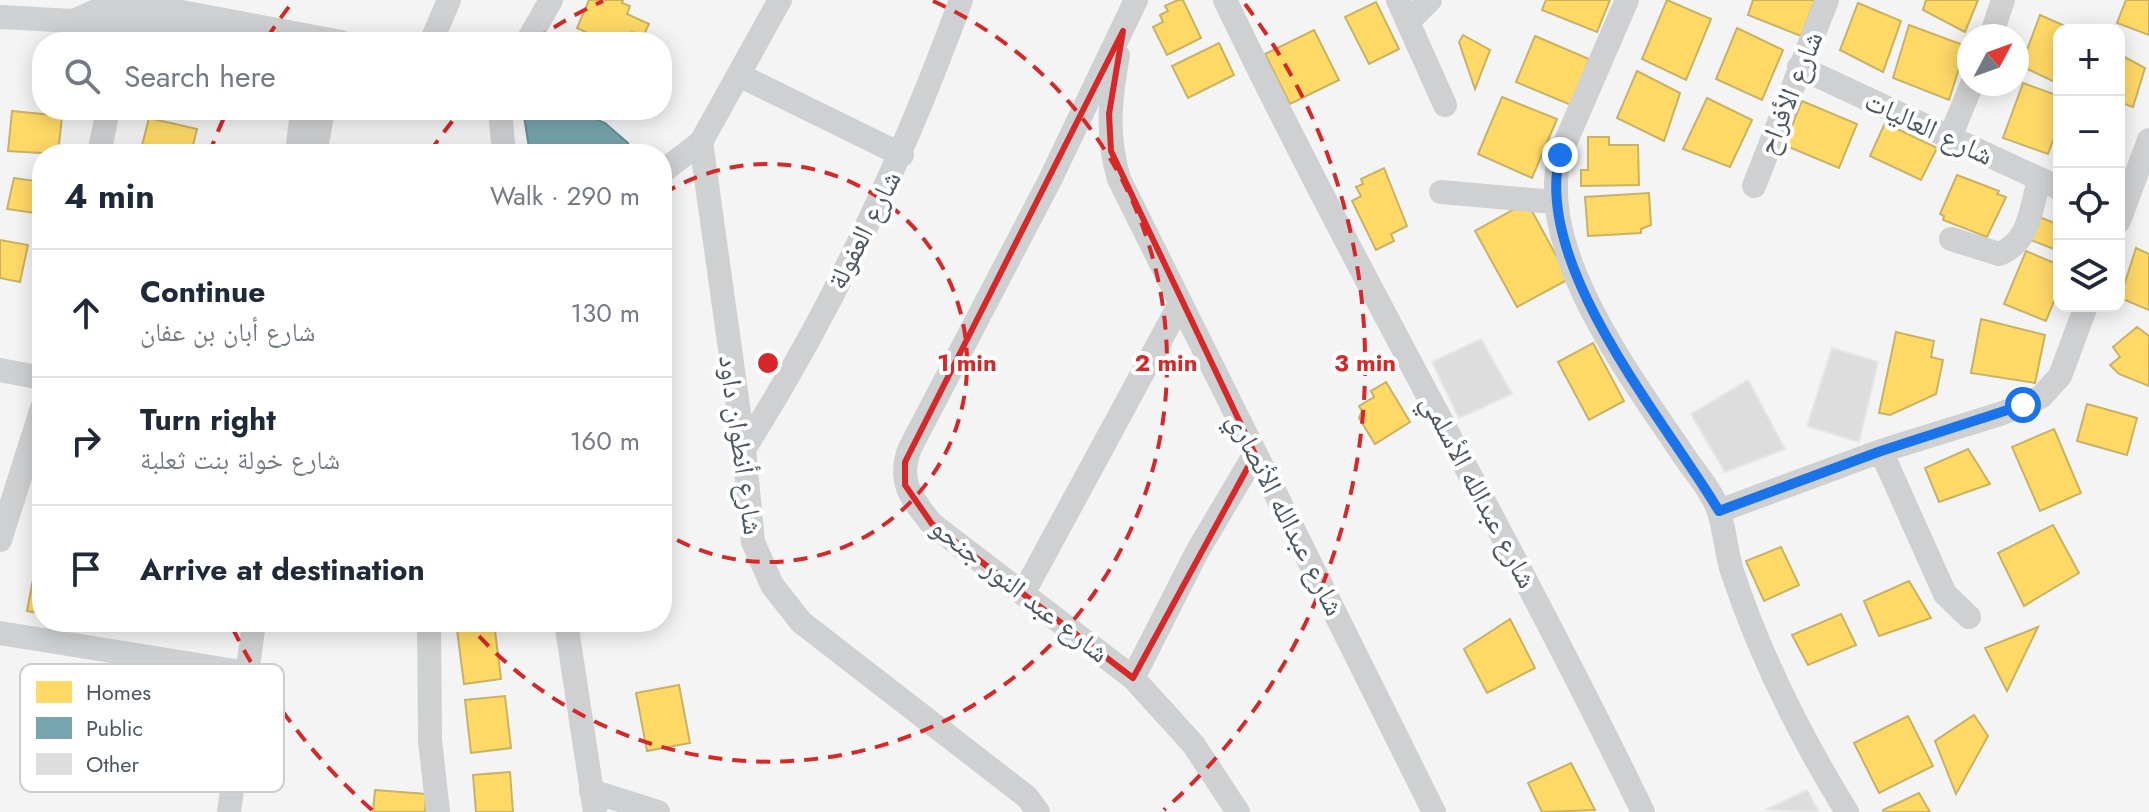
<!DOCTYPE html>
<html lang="en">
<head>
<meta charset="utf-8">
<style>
  body { margin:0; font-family:Jost,"Noto Naskh Arabic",sans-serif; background:#f2f2f3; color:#1f2937 }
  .controls { position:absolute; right:24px; top:24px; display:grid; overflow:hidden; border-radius:16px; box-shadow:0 4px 20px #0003 }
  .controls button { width:72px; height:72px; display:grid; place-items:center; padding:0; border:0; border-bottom:2px solid #e0e1e3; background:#fff; color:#1f2937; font:40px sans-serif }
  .compass { position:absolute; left:1957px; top:24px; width:72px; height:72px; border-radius:50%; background:#fff; box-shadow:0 4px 20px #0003; rotate:49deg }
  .stop { position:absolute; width:24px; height:24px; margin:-18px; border:6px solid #1a73e8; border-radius:50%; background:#fff }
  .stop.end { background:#1a73e8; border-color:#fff; box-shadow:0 2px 8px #0008 }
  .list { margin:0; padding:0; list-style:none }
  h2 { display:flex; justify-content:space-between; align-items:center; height:104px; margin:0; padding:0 32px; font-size:34px }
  h2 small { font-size:26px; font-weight:400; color:#747a83 }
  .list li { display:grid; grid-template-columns:52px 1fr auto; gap:24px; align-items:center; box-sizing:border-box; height:128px; padding:0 32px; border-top:2px solid #e0e1e3 }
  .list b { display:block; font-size:30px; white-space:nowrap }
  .list p { margin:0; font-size:26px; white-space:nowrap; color:#747a83 }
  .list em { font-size:26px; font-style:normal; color:#747a83 }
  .icon { flex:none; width:44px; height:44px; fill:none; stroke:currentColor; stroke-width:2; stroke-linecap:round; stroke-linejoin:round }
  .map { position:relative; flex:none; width:2149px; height:812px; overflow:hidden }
  .search { position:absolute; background:#fff; box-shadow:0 4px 20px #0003; left:32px; top:32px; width:640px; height:88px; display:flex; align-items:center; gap:20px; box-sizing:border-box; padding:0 28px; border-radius:32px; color:#747a83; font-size:30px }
  .panel { position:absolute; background:#fff; box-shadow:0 4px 20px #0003; left:32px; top:144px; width:640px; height:488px; border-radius:32px }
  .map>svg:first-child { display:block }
  .homes { fill:#ffd966; stroke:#c9b264; stroke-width:2 }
  .public { fill:#76a5af; stroke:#698d98; stroke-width:2 }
  .building { fill:#ddddde; stroke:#e5e6e7; stroke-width:2 }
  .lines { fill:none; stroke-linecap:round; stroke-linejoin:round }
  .minor { stroke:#ced0d2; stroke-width:24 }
  .route { stroke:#1a73e8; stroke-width:10 }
  .marked { fill:none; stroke:#d62828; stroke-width:6; stroke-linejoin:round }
  .ring { fill:none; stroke:#d62828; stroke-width:4; stroke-dasharray:14 10 }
  .labels { text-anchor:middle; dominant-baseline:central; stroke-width:8; stroke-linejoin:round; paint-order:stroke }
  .street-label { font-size:28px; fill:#4a5661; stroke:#fff }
  .key { fill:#fff; stroke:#c9ccd0; stroke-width:2 }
  .key-label { font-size:22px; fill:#4a5661 }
  .centre { fill:#d62828; stroke:#fff; stroke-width:4 }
  .ring-label { font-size:24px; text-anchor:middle; font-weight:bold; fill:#d62828; stroke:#fff; stroke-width:8; stroke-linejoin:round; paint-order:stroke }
</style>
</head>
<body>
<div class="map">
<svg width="2149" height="812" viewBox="0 0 2149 812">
  <rect width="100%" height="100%" fill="#f4f4f4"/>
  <path class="homes" d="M589,0H623L622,3L630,6L627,14L649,24L643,37L632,32L628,42L607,34L604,41L577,28Z
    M1178,0H1183L1201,38L1167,55L1153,27L1163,22L1160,15L1168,11L1165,6Z
    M1546,0H1610L1597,32L1542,10Z
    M1667,0L1711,19L1686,80L1642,59Z
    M1753,0H1815L1801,36L1748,15Z
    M1926,0H1978L1965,32L1923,10Z
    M2126,0H2149V35L2117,23Z
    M1376,2L1399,49L1369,64L1345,17Z
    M1858,3L1901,21L1883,72L1840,50Z
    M2040,15L2074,30H2059V84L2021,66Z
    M1909,25L1966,46L1949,100L1893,78Z
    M1737,28L1783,50L1762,100L1716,79Z
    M1314,30L1339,80L1290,104L1265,54Z
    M1463,35L1490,50L1475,89L1459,42Z
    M1535,36L1589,59L1571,105L1516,82Z
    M1219,43L1234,75L1188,98L1172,66Z
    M2119,54L2145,68L2133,107L2119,102Z
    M1637,71L1680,93L1664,141L1617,118Z
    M2023,83L2059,96V124L2048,154L2003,138Z
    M1502,97L1557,119L1532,178L1478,154Z
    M1707,98L1752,120L1730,167L1683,149Z
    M1802,101L1857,124L1839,168L1784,145Z
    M12,111L62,116L58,154L8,151Z
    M149,118L197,129L191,154L140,153Z
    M1885,123L1937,148L1921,180L1870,156Z
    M1588,137H1609V145H1638L1639,185L1581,186V170H1588Z
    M1384,168L1407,226L1391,234L1394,241L1376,250L1352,201L1361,196L1356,187L1363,184L1361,179Z
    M1957,175L1999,191L1997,194L2006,197L1987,237L1943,220L1944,216L1940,214Z
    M14,178L42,182V214L7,209Z
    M1649,193L1651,225L1641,229V233L1588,236L1585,197Z
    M1527,202L1569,279L1517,307L1475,231Z
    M2037,216L2059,225V251L2028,239Z
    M0,240L28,245L20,282L0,278Z
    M2136,248L2149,254V310L2120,298Z
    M2026,251L2059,265V289L2046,321L2004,304Z
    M1981,319L2045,335L2035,383L1971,373Z
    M2137,327L2149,336V386L2119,374L2110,365L2120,357L2113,347Z
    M1896,332L1934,341L1931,357L1943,360L1936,394L1890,415L1879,413Z
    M1593,343L1624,401L1589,420L1558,362Z
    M1386,382L1410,422L1375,444L1359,418L1362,411L1359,406L1374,397L1371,391Z
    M2087,404L2137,418L2127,455L2077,441Z
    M2054,429L2081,493L2040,511L2012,447Z
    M1968,449L1990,484L1939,502L1925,468Z
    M2053,525L2079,573L2024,606L1998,553Z
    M1781,547L1799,585L1764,601L1746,561Z
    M35,569L42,570V614L27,611Z
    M1909,581L1931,618L1879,636L1864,601Z
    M1841,614L1856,645L1808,665L1792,635Z
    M1510,619L1535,668L1487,693L1464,649Z
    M456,622H494L501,679L464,684Z
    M2038,627L2007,691L1985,648Z
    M679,685L690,743L647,751L636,693Z
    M505,696L511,748L471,753L465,700Z
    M1974,715L1988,736L1956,794L1935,741Z
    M1908,716L1933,766L1879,793L1854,743Z
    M1571,763L1595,810L1542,812L1528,783Z
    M510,772L513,812H476L473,775Z
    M375,790L426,794L425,812H373Z
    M1919,793L1930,812H1884L1883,810Z"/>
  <path class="public" d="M523,110H573L605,123L628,143L629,149L626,154H530Z"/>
  <path class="building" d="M1481,339L1512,394L1459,418L1432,362Z
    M1832,348L1878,362L1859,442L1807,426Z
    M1748,380L1785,449L1725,472L1691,414Z
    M1807,790L1819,812L1765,810Z"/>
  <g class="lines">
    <path class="minor" d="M1136,0L1049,182L910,448C897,480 911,499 932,524L1133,678L1193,744L1238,812
      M1225,0C1357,275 1510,538 1643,812
      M1398,0L1445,105
      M1627,0L1560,155C1535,250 1629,374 1680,450C1692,469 1712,490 1719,512C1725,531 1726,552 1732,571C1760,656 1800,736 1847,812
      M0,17L109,23L241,42
      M76,20L114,3L128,2L341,42
      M1409,21L1430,0
      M1991,36L2003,0
      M431,42L449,0
      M527,42L551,0
      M1118,55C1110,99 1106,136 1119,179L1434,812
      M1799,67L2059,188
      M739,75L902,155
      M500,110L504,154
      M1950,137L1972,84
      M701,142L744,449L753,542L772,585L801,622L1027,797L1038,812
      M99,154L108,110
      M297,154L302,110
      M315,154L323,110
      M662,172L701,142L780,0
      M1754,186L1827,0
      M1441,192L1554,202
      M2119,221L2149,140
      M1951,239L1999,254C2030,242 2030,211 2039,181
      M0,370L42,378
      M744,449C833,309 904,156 961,0
      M1881,451L1945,594L1969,617
      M1719,511L1881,451L2003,413L2041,397L2060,376L2086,306
      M0,540L42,408
      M1024,592L1180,304
      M429,622L430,740L438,812
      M566,622L595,812
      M0,633L248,673
      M1133,678L1198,550L1255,454
      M591,791L658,812
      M229,812L254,622"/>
  </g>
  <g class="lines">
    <path class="route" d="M1560,155C1532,265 1664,419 1719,511L1881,451L2023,405"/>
  </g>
  <path class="marked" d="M1123,31L1109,114L1111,151L1255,454L1133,678L932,524L905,485V462Z"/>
  <g class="ring">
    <path d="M663 194A199 199 0 1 1 663 532"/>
    <path d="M430 152A398 398 0 0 1 459 113M534 41A398 398 0 0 1 603 1M933 1A398 398 0 1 1 468 624"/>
    <path d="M372 810A597 597 0 0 1 231 625M209 154A597 597 0 0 1 227 111M267 38A597 597 0 0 1 291 4M1245 4A597 597 0 0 1 1164 810"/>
  </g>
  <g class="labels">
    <g class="street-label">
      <text transform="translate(1790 93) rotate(-68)">شارع الأفراح</text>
      <text transform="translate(1929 128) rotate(25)">شارع العاليات</text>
      <text transform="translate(864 230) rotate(-63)">شارع العفولة</text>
      <text transform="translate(741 445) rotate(82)">شارع أنطوان داود</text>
      <text transform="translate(1479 491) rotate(62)">شارع عبدالله الأسلمي</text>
      <text transform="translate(1286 514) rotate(63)">شارع عبدالله الأنصاري</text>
      <text transform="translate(1020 590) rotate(38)">شارع عبد النور جنحو</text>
    </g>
  </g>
  <rect x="20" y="664" width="264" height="128" rx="12" class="key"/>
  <rect x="36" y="681" width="36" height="22" fill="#ffd966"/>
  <rect x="36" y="717" width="36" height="22" fill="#76a5af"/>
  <rect x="36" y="753" width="36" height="22" fill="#ddddde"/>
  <g class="key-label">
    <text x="86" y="700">Homes</text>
    <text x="86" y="736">Public</text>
    <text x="86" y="772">Other</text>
  </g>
  <circle cx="768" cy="363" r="12" class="centre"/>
  <g class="ring-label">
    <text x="967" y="371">1 min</text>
    <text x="1166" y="371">2 min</text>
    <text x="1365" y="371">3 min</text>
  </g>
</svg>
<div class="controls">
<button>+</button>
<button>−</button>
<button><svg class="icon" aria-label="locate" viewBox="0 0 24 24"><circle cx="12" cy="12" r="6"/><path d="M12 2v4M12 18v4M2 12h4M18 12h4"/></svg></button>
<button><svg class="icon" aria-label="layers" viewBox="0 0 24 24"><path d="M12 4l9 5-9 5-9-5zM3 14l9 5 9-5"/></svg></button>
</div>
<svg class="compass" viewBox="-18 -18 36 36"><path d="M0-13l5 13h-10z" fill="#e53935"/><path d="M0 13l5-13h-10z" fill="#747a83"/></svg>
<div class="stop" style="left:2023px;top:405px"></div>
<div class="stop end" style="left:1560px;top:155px"></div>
<div class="search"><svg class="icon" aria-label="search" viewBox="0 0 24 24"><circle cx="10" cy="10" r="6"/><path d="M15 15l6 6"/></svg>Search here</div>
<section class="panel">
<h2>4 min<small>Walk · 290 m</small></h2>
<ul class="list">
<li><svg class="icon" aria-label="ahead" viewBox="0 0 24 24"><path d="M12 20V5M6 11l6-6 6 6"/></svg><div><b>Continue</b><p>شارع أبان بن عفان</p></div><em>130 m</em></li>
<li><svg class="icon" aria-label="right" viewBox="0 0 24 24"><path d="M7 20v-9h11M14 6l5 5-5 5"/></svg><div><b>Turn right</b><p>شارع خولة بنت ثعلبة</p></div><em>160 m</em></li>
<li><svg class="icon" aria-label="arrive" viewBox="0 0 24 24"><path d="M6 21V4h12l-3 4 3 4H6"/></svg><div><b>Arrive at destination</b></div></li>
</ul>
</section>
</div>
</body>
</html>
